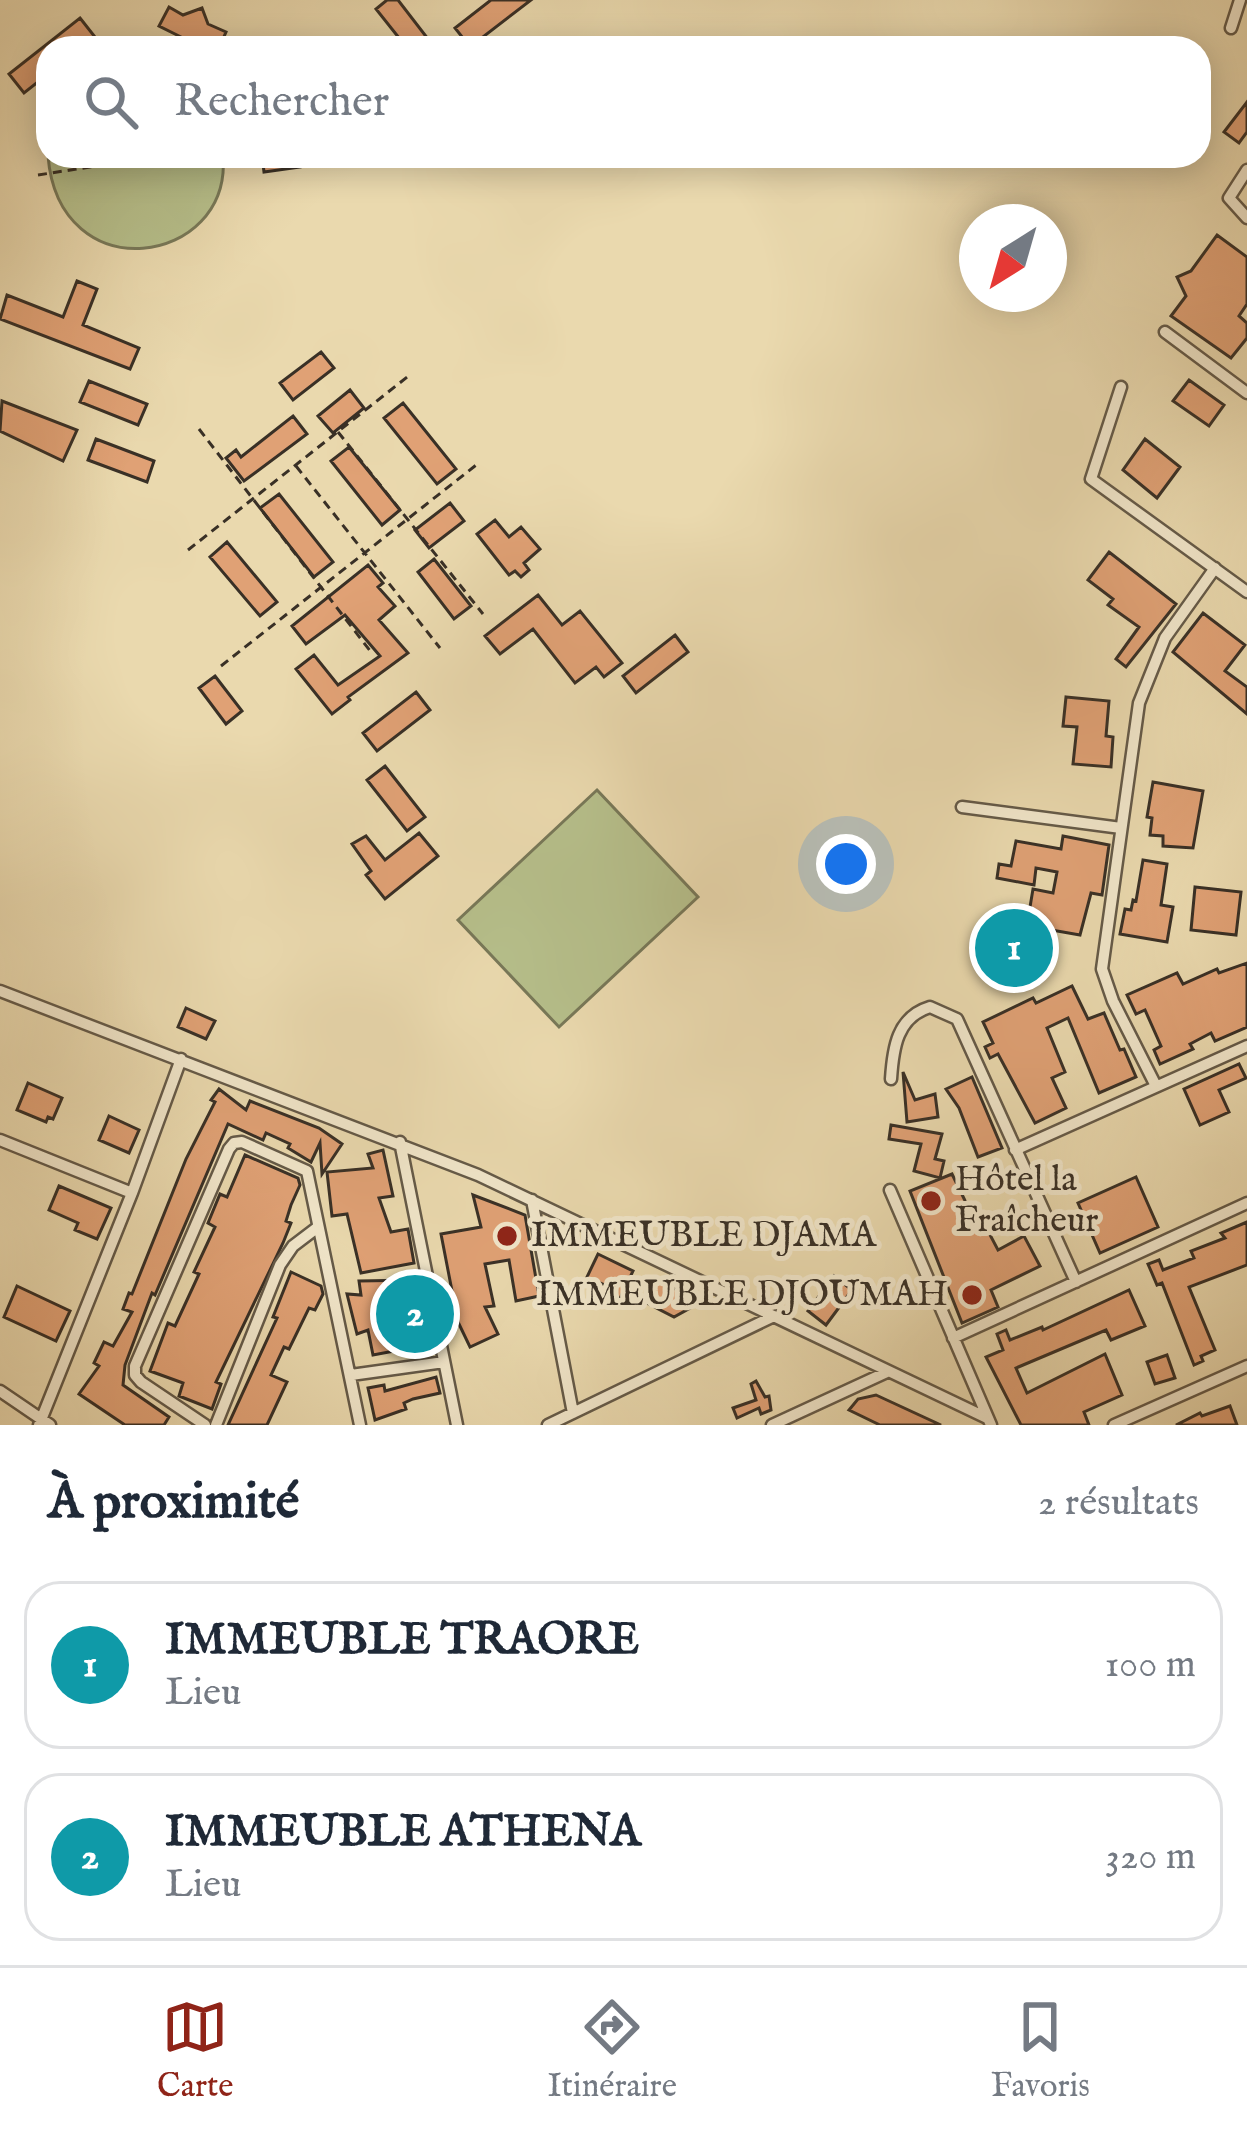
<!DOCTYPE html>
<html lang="fr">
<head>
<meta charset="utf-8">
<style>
  body { margin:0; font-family:"IM FELL English",serif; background:#f6f6f7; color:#1f2937 }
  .compass { position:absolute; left:959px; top:204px; width:108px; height:108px; border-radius:50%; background:#fff; box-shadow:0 6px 30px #0003; rotate:217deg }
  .you { position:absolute; left:846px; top:864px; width:42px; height:42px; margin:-30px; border:9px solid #fff; border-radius:50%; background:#1a73e8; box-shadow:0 0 0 18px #1a73e833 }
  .badge { display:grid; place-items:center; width:78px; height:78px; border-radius:50%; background:#8f2418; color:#fff; font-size:39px; font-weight:700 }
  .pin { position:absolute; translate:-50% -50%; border:6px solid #fff; box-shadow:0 3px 12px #0006 }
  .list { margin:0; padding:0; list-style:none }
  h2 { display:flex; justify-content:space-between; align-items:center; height:156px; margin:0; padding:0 48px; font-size:51px }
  h2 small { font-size:39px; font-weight:400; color:#747a83 }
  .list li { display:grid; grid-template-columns:78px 1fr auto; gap:36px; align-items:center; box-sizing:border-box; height:168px; margin:0 24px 24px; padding:0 24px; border:3px solid #e0e1e3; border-radius:36px }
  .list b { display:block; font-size:45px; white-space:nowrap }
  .list p { margin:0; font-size:39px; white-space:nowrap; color:#747a83 }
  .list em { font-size:39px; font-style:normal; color:#747a83 }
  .icon { flex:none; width:66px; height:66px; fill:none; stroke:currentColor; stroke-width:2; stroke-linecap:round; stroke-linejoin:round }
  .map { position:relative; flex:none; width:1247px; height:1425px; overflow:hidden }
  .search { position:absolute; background:#fff; box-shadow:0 6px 30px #0003; left:36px; right:36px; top:36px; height:132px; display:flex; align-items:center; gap:30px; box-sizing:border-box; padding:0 42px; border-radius:36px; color:#747a83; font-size:45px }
  .sheet { height:540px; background:#fff }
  nav { display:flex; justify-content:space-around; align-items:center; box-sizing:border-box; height:168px; border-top:3px solid #e0e1e3; background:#fff; font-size:33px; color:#747a83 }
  nav a { display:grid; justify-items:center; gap:6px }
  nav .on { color:#8f2418 }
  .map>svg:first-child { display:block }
  .green { fill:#b6bf8b; stroke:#787858; stroke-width:3 }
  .building { fill:#e0a175; stroke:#393026; stroke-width:3 }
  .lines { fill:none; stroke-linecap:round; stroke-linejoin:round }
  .street-casing { stroke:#655a48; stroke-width:15 }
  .path { stroke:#393026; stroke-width:3; stroke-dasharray:9 6; stroke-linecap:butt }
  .street { stroke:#f1e6ca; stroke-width:10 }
  .poi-dot { fill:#8f2418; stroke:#f1e6ca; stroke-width:4.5 }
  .labels { text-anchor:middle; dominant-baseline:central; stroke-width:10; stroke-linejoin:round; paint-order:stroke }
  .poi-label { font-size:36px; fill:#393026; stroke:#f1e6ca; text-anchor:start }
</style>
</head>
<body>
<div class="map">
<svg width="1247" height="1425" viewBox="0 0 1247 1425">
  <rect width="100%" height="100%" fill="#ead9ae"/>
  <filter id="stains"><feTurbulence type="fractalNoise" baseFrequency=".00167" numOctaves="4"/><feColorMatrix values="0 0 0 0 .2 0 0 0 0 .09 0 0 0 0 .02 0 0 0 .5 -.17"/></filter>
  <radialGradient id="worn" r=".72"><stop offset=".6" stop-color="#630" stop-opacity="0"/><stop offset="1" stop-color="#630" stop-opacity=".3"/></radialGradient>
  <path class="green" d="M48,156H223C232,266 59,292 48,156Z
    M597,790L698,897L559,1027L458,920Z"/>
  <path class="building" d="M387,0H398L435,48H407L376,9Z
    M491,0H531L470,47L455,28Z
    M169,7L183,15L202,8L208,24L226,32L219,48L201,41L185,47L181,37L159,26Z
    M80,18L95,37L82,48H48V74L24,93L9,74Z
    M1247,102V132L1239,143L1224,132Z
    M262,156H298L300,167L264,172Z
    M1217,235L1247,257V304L1239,316L1247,323V338L1231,358L1171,316L1186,296L1177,277L1191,271Z
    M77,281L97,289L83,325L139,348L130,369L0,319L7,295L63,317Z
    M321,352L334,368L293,400L280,383Z
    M1189,380L1224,405L1209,426L1173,401Z
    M89,381L147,404L138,425L80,402Z
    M350,390L364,408L333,433L318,416Z
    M2,401L77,430L63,461L0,431Z
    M403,403L456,469L437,484L384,418Z
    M293,416L307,434L244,481L226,458L236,450L241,457Z
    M96,439L154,461L147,482L88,460Z
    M1145,439L1180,467L1157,498L1123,470Z
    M349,447L400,510L382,525L331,461Z
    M279,494L333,562L314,577L260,508Z
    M450,503L464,521L429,548L415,530Z
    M495,520L509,537L521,527L540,549L524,563L529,570L521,577L515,571L509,575L477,534Z
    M227,542L277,602L260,616L210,557Z
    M1109,552L1176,604L1126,667L1116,659L1139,627L1108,605L1113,599L1088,580Z
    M434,559L471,606L454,619L418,572Z
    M368,565L383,583L378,587L395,606L379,620L408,653L348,697L350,700L332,714L296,669L314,655L338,685L380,656L345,615L306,644L292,626Z
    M538,595L562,625L580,611L622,663L604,677L596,667L575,683L533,629L500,654L485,636Z
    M1203,613L1245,645L1225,671L1247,687V714L1173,652Z
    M675,635L688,652L636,693L623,676Z
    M215,676L242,711L226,724L199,688Z
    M416,692L430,710L377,751L363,733Z
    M1066,697L1109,701L1106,736L1113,737L1111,767L1073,764L1077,727L1063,726Z
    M385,766L425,817L407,831L367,780Z
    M1153,782L1203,791L1193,848L1163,846V836L1150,835L1152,818L1147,817Z
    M419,833L438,856L385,899L366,875L371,871L352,844L366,836L385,860Z
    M1063,836L1109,845L1102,895L1091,893L1080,935L1046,929V975L982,964L985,925L1026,931L1033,889L1053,893L1057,872L1036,868L1034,885L997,878L999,864L1011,866L1016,841L1061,849Z
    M1143,860L1167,864L1161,905L1173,907L1167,942L1120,934L1125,909L1131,910L1133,900L1136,901Z
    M1195,887L1241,892L1236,935L1191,930Z
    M1247,963V1027L1215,1041L1211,1033L1190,1044L1193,1049L1160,1064L1154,1050L1161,1046L1145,1010L1136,1014L1127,995L1177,973L1183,984L1217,969L1219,973Z
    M1072,986L1088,1019L1104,1013L1120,1050L1124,1049L1136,1077L1099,1093L1068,1018L1047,1028L1065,1072L1052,1078L1066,1108L1035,1123L998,1054L990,1058L985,1047L993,1043L983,1022L1033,998L1036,1003Z
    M186,1008L215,1021L206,1039L178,1027Z
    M1239,1064L1246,1078L1219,1090L1229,1112L1200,1125L1184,1089Z
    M903,1072L915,1100L935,1094L938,1117L907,1122Z
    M972,1077L1002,1148L978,1157L959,1108L946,1089Z
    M28,1083L62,1098L53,1119L48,1117L46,1122L17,1110Z
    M219,1089L246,1110L250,1101L319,1128L342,1144L322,1174L320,1143L311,1162L288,1148L290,1144L266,1133L263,1140L228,1124L155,1295L152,1293L125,1365L123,1385L169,1417L164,1425H125L79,1394L99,1366L94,1363L104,1342L113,1346L132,1312L123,1309L129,1293L132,1294L186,1159L215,1102L211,1100Z
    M109,1116L139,1130L129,1153L99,1140Z
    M891,1125L942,1134L935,1159L944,1161L940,1178L914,1171L921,1144L889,1139Z
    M383,1150L393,1196L379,1198L391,1232L408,1229L414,1263L361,1273L347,1214L332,1216L327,1172L373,1168L368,1154Z
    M245,1155L298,1178L300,1185L291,1205L286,1221L291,1223L283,1243L216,1382L221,1384L212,1409L179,1396L183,1383L150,1371L168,1323L175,1326L199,1274L194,1272L215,1227L208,1223L220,1194L227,1197Z
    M952,1174L972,1215L978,1212L998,1250L1024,1236L1040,1266L991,1290L998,1307L962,1323L910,1191Z
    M1136,1177L1158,1227L1100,1253L1078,1203Z
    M59,1186L111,1208L97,1239L75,1230L78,1223L49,1210Z
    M473,1195L525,1215L539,1296L516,1301L509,1260L485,1264L494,1306L485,1307L498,1334L470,1347L458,1322L441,1234L481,1227Z
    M1247,1222V1265L1189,1287L1215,1350L1201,1356L1203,1361L1194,1365L1162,1283L1157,1285L1148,1264L1159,1260L1163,1270L1194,1258L1191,1251L1225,1238L1221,1233Z
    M598,1254L633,1271L617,1305L601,1298L607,1286L587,1277Z
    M291,1272L321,1286L323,1294L315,1310L309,1308L289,1349L284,1347L271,1375L287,1382L267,1425H228L277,1318L273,1317Z
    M834,1276L852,1290L826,1325L808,1311Z
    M418,1280L432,1349L411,1353L410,1348L373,1355L368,1330L357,1334L347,1294L361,1295L359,1281Z
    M657,1280L701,1302L674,1317L645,1302Z
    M17,1286L70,1311L56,1341L4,1317Z
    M1129,1290L1145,1326L1111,1340L1106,1330L1016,1368L1027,1393L1105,1354L1122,1395L1084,1412L1089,1425H1021L986,1357L1003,1350L997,1334L1006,1330L1010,1340L1042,1327L1043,1330Z
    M1167,1355L1175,1378L1155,1384L1147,1362Z
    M436,1377L440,1393L413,1399L404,1403L406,1409L375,1420L368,1388L384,1385L385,1391Z
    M756,1381L765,1397L769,1396L771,1410L761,1414L759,1408L737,1418L733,1408L756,1400L751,1384Z
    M876,1395L941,1425H880L849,1410L858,1399Z
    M1230,1406L1237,1425H1176L1200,1413L1202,1416Z"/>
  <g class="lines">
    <g class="street-casing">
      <path id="street" d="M1231,28L1240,0
        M1247,170L1229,198L1247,218
        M1165,332L1247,393
        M1121,387L1091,479L1247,592
        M962,807L1121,828
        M0,991L478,1175L987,1418
        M891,1079C893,1048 897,1017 930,1007L957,1019L1076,1282
        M1156,1086L1113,1001L1102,969L1139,703L1165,638L1215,568
        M0,1140L132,1193
        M400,1142L457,1425
        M1015,1150L1247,1046
        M890,1190L991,1425
        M532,1200L573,1413
        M953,1338L1247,1203
        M351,1375L444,1362
        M0,1391L50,1425
        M39,1425L132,1193L181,1059
        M205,1425L141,1382L135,1375V1366L229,1149L234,1143L242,1142L307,1171L360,1425
        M216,1425L280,1265L293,1246L318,1227
        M548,1425L774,1316
        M772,1425L887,1372
        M1114,1425L1247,1366"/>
    </g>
    <path class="path" d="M38,175L116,163
      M199,429L371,652
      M338,432L483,614
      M296,466L440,648
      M188,550L411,374
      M221,666L480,462"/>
    <use href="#street" class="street"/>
  </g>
  <g class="poi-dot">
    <circle cx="931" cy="1201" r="12"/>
    <circle cx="507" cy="1236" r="12"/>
    <circle cx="972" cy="1295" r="12"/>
  </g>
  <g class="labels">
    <g class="poi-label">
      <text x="955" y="1180">Hôtel la<tspan x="955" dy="41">Fraîcheur</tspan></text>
      <text x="531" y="1236">IMMEUBLE DJAMA</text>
      <text x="948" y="1295" text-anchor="end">IMMEUBLE DJOUMAH</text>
    </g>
  </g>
  <rect width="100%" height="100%" filter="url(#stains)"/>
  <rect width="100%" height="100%" fill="url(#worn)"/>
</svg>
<svg class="compass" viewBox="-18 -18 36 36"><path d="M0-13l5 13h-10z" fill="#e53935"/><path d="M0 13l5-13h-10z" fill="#747a83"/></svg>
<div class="you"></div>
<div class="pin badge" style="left:1014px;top:948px;background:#0f9aa8">1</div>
<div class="pin badge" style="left:415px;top:1314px;background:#0f9aa8">2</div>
<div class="search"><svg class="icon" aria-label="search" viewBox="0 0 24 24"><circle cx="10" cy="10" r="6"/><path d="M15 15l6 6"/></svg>Rechercher</div>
</div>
<section class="sheet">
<h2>À proximité<small>2 résultats</small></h2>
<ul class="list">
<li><span class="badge" style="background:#0f9aa8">1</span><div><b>IMMEUBLE TRAORE</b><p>Lieu</p></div><em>100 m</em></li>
<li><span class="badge" style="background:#0f9aa8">2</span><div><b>IMMEUBLE ATHENA</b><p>Lieu</p></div><em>320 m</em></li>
</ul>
</section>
<nav>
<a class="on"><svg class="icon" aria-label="map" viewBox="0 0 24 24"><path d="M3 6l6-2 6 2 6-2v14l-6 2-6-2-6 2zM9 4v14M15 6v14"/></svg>Carte</a>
<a><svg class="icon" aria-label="directions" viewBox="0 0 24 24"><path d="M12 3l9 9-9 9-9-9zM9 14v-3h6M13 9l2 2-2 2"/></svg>Itinéraire</a>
<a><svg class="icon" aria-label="saved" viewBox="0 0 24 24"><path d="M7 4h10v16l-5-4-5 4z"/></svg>Favoris</a>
</nav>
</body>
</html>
